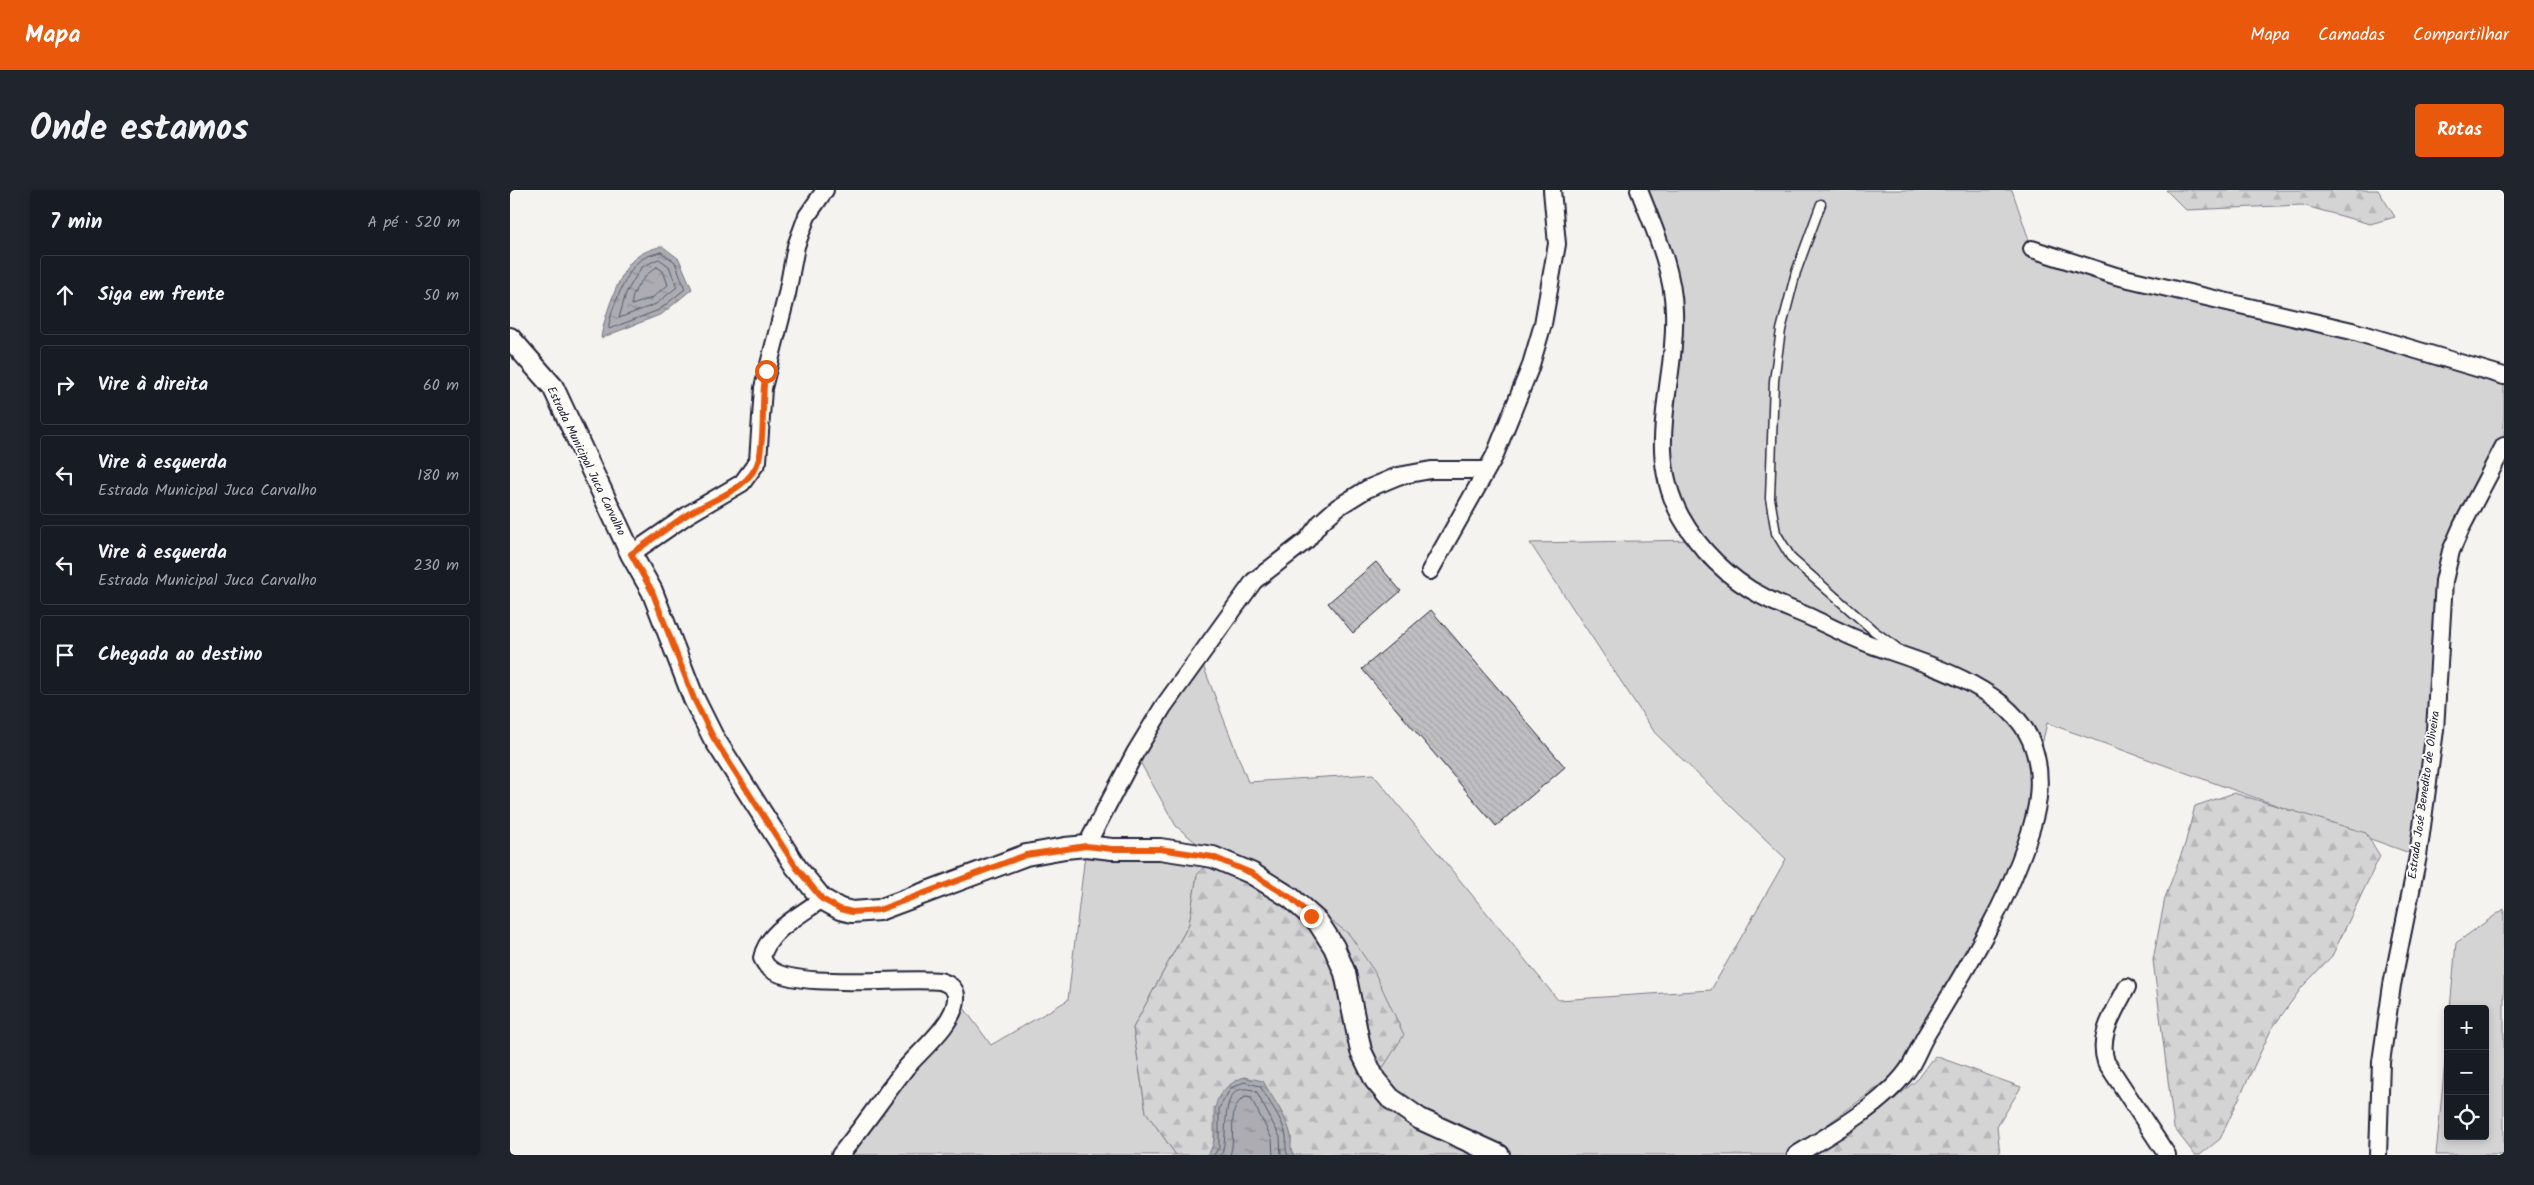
<!DOCTYPE html>
<html lang="pt">
<head>
<meta charset="utf-8">
<style>
  body { margin:0; font-family:Kalam,sans-serif; background:#20242c; color:#f1f3f6 }
  .controls { position:absolute; right:15px; bottom:15px; display:grid; overflow:hidden; border-radius:5px; box-shadow:0 2px 8px #0003 }
  .controls button { width:45px; height:45px; display:grid; place-items:center; padding:0; border:0; border-bottom:1px solid #363941; background:#171b24; color:#f1f3f6; font:25px sans-serif }
  .stop { position:absolute; width:15px; height:15px; margin:-11px; border:4px solid #ea580c; border-radius:50%; background:#fff }
  .stop.end { background:#ea580c; border-color:#fff; box-shadow:0 1px 5px #0008 }
  .list { margin:0; padding:0; list-style:none }
  h2 { display:flex; justify-content:space-between; align-items:center; height:65px; margin:0; padding:0 20px; font-size:21px }
  h2 small { font-size:16px; font-weight:400; color:#9ea1a6 }
  .list li { display:grid; grid-template-columns:32px 1fr auto; gap:15px; align-items:center; box-sizing:border-box; height:80px; margin:0 10px 10px; padding:0 10px; border:1px solid #363941; border-radius:5px }
  .list b { display:block; font-size:19px; white-space:nowrap }
  .list p { margin:0; font-size:16px; white-space:nowrap; color:#9ea1a6 }
  .list em { font-size:16px; font-style:normal; color:#9ea1a6 }
  .icon { flex:none; width:28px; height:28px; fill:none; stroke:currentColor; stroke-width:2; stroke-linecap:round; stroke-linejoin:round }
  .map { position:relative; flex:none; width:1994px; height:965px; overflow:hidden; border-radius:5px }
  header { display:flex; align-items:center; gap:30px; box-sizing:border-box; height:70px; padding:0 25px; background:#ea580c; color:#fff }
  header strong { font-size:24px }
  nav { display:flex; gap:28px; margin-inline-start:auto; font-size:18px }
  .intro { display:flex; align-items:center; justify-content:space-between; box-sizing:border-box; height:120px; padding:0 30px }
  h1 { margin:0; font-size:35px }
  .button { padding:12px 22px; border-radius:5px; background:#ea580c; color:#fff; font-size:18px; font-weight:700 }
  main { display:flex; gap:30px; padding:0 30px }
  aside { flex:1; background:#171b24; border-radius:5px; box-shadow:0 2px 8px #0003 }
  .map>svg:first-child { display:block }
  .grass { fill:#d5d4d5; stroke:#7c7b88 }
  .forest { fill:url(#forest-firs); stroke:#7c7b88 }
  .water { fill:url(#water-ripples); stroke:#757582 }
  .lines { fill:none; stroke-linecap:round; stroke-linejoin:round }
  .shore { stroke:#59596b; stroke-width:1 }
  .building { fill:url(#building-back-hatch); stroke:#22223b }
  .service-casing { stroke:#22223b; stroke-width:11 }
  .minor-casing { stroke:#22223b; stroke-width:20 }
  .tertiary-casing { stroke:#22223b; stroke-width:24 }
  .service { stroke:#fdfcf7; stroke-width:8 }
  .minor { stroke:#fdfcf7; stroke-width:16 }
  .tertiary { stroke:#fdfcf7; stroke-width:20 }
  .route { stroke:#ea580c; stroke-width:6 }
  .labels { text-anchor:middle; dominant-baseline:central; stroke-width:4; stroke-linejoin:round; paint-order:stroke }
  .street-label { font-size:12px; fill:#22223b; stroke:#fdfcf7 }
</style>
</head>
<body>
<header>
<strong>Mapa</strong>
<nav><a>Mapa</a><a>Camadas</a><a>Compartilhar</a></nav>
</header>
<div class="intro"><h1>Onde estamos</h1><a class="button">Rotas</a></div>
<main>
<aside>
<h2>7 min<small>A pé · 520 m</small></h2>
<ul class="list">
<li><svg class="icon" aria-label="ahead" viewBox="0 0 24 24"><path d="M12 20V5M6 11l6-6 6 6"/></svg><div><b>Siga em frente</b></div><em>50 m</em></li>
<li><svg class="icon" aria-label="right" viewBox="0 0 24 24"><path d="M7 20v-9h11M14 6l5 5-5 5"/></svg><div><b>Vire à direita</b></div><em>60 m</em></li>
<li><svg class="icon" aria-label="left" viewBox="0 0 24 24"><path d="M17 20v-9H6M10 6l-5 5 5 5"/></svg><div><b>Vire à esquerda</b><p>Estrada Municipal Juca Carvalho</p></div><em>180 m</em></li>
<li><svg class="icon" aria-label="left" viewBox="0 0 24 24"><path d="M17 20v-9H6M10 6l-5 5 5 5"/></svg><div><b>Vire à esquerda</b><p>Estrada Municipal Juca Carvalho</p></div><em>230 m</em></li>
<li><svg class="icon" aria-label="arrive" viewBox="0 0 24 24"><path d="M6 21V4h12l-3 4 3 4H6"/></svg><div><b>Chegada ao destino</b></div></li>
</ul>
</aside>
<div class="map">
<svg width="1994" height="965" viewBox="0 0 1994 965">
  <defs>
    <pattern id="forest-firs" width="22" height="20" patternUnits="userSpaceOnUse" patternTransform="scale(1.25)"><rect width="22" height="20" fill="#d5d4d5"/><path d="M5 1l3.5 6h-7zM16 11l3.5 6h-7z" fill="#b7b6b8"/></pattern>
    <pattern id="water-ripples" width="26" height="14" patternUnits="userSpaceOnUse" patternTransform="scale(1.25)"><rect width="26" height="14" fill="#acacb2"/><path d="M2 4q2-2 4 0t4 0M15 11q2-2 4 0t4 0" fill="none" stroke="#8c8c92"/></pattern>
    <pattern id="building-back-hatch" width="6" height="6" patternUnits="userSpaceOnUse" patternTransform="scale(1.25)"><rect width="6" height="6" fill="#c0bfc2"/><path d="M-1 5l2 2M0 0l6 6M5-1l2 2" fill="none" stroke="#a5a4a8"/></pattern>
  </defs>
  <rect width="100%" height="100%" fill="#f4f3ef"/>
  <filter id="ink" filterUnits="userSpaceOnUse"><feTurbulence type="fractalNoise" baseFrequency=".02" numOctaves="2"/><feDisplacementMap in="SourceGraphic" scale="10" xChannelSelector="R" yChannelSelector="G"/><feConvolveMatrix kernelMatrix="1 2 1 2 8 2 1 2 1" color-interpolation-filters="sRGB"/></filter>
  <g filter="url(#ink)">
    <path class="grass" d="M1128,0H1502L1522,59L1994,186V255L1934,391L1908,666L1537,533L1499,696L1403,871L1276,965H989L880,908L801,726L687,685L679,734L623,838L636,922L666,965H332L451,814L481,855L558,810L576,656L702,666L666,636L625,563L689,465L738,592L863,584L1048,810L1201,800L1276,669L1145,543L1020,353L1186,350L1153,276L1161,90Z
      M1994,719V965H1926L1938,841V946H1975V819H1940L1946,753Z"/>
    <path class="forest" d="M1656,0H1868L1885,27L1860,34L1792,15L1676,20Z
      M1724,603L1856,643L1870,666L1822,766L1792,797L1761,840L1710,949L1690,965H1685L1664,938L1643,770L1655,708L1675,654L1685,616Z
      M703,667L801,726L822,731L839,744L864,781L894,845L865,890L989,965H784L780,959L781,946L704,917V956L698,965H666L636,922L623,838L679,734L687,685Z
      M1425,866L1511,897L1487,937L1490,965H1305L1334,941L1381,912L1409,888Z"/>
    <path class="water" d="M152,56L169,69L182,99L152,124L91,148C93,130 110,80 124,69C132,62 142,59 152,56Z
      M734,887L753,891C762,908 777,926 781,946C782,953 779,958 784,965H698C717,934 686,908 734,887Z"/>
    <g class="lines">
      <path class="shore" d="M151,62L165,72L175,99L149,120L99,139C97,127 117,83 126,74C132,67 143,64 151,62Z
        M149,69L159,76L167,97L146,114L109,128L116,103L131,78Z
        M147,77L153,81L158,95L142,108L122,115C120,102 136,83 147,77Z
        M704,965L709,957V918L721,898L734,892L750,896C759,912 772,928 776,946C777,953 774,958 778,965
        M711,965C721,948 705,887 746,901L770,947L771,965
        M720,965C727,948 715,915 736,907L741,908L762,949L763,965"/>
    </g>
    <path class="building" d="M866,372L891,401L843,443L818,413Z
      M921,420L1055,577L986,636L852,479Z"/>
    <g class="lines">
      <g class="service-casing">
        <path id="service" d="M1311,14L1286,82L1271,140L1264,191L1260,308L1266,343L1282,369L1364,441L1386,457"/>
      </g>
      <g class="minor-casing">
        <path id="minor" d="M1129,0C1144,39 1163,79 1164,121C1167,194 1133,257 1171,327C1188,358 1220,390 1252,406C1268,415 1287,421 1304,429C1323,438 1342,448 1362,455C1413,473 1498,496 1521,551C1528,568 1530,589 1528,607C1525,640 1498,703 1482,732C1462,770 1440,805 1418,842C1410,854 1406,869 1397,881C1372,915 1321,944 1286,965
          M1522,59L1606,86L1842,141L1994,186
          M121,364L179,324L232,293L248,271L253,198L277,104L286,56L297,26L315,0
          M920,381L984,267L1020,178L1033,134L1047,54L1042,0
          M576,656L625,563L653,517L744,391L797,350L810,333L828,317L857,299L888,286L921,280H976
          M312,709C291,725 257,741 252,768C254,771 256,776 259,778C283,800 395,787 430,791C439,794 447,798 446,809C445,833 410,861 395,879C373,907 353,937 330,965
          M1617,797C1605,821 1587,845 1596,872L1657,965
          M1868,965L1871,872L1882,795L1908,666L1925,540L1934,391L1941,361L1952,336L1994,256"/>
      </g>
      <g class="tertiary-casing">
        <path id="tertiary" d="M0,148L43,197L121,364L142,401L184,509L203,547L286,677L312,709L330,719L342,722L369,720L516,665L555,658L576,656L602,659H650L703,667L741,683L781,708L808,732L824,757L835,783L851,861L865,890L880,908L910,929L989,965"/>
      </g>
      <use href="#service" class="service"/>
      <use href="#minor" class="minor"/>
      <use href="#tertiary" class="tertiary"/>
    </g>
  </g>
  <g class="lines" filter="url(#ink)">
    <path class="route" d="M256,181C250,210 256,240 249,269C241,299 201,310 178,324C158,337 140,351 121,364L142,401L184,509L203,547L286,677L312,709L330,719L342,722L369,720L516,665L576,656L602,659H650L703,667L741,683L781,708L801,726"/>
  </g>
  <g class="labels">
    <g class="street-label">
      <text transform="translate(76 271) rotate(64)">Estrada Municipal Juca Carvalho</text>
      <text transform="translate(1914 605) rotate(-82)">Estrada José Benedito de Oliveira</text>
    </g>
  </g>
</svg>
<div class="controls">
<button>+</button>
<button>−</button>
<button><svg class="icon" aria-label="locate" viewBox="0 0 24 24"><circle cx="12" cy="12" r="6"/><path d="M12 2v4M12 18v4M2 12h4M18 12h4"/></svg></button>
</div>
<div class="stop" style="left:256px;top:181px"></div>
<div class="stop end" style="left:801px;top:726px"></div>
</div>
</main>
</body>
</html>
